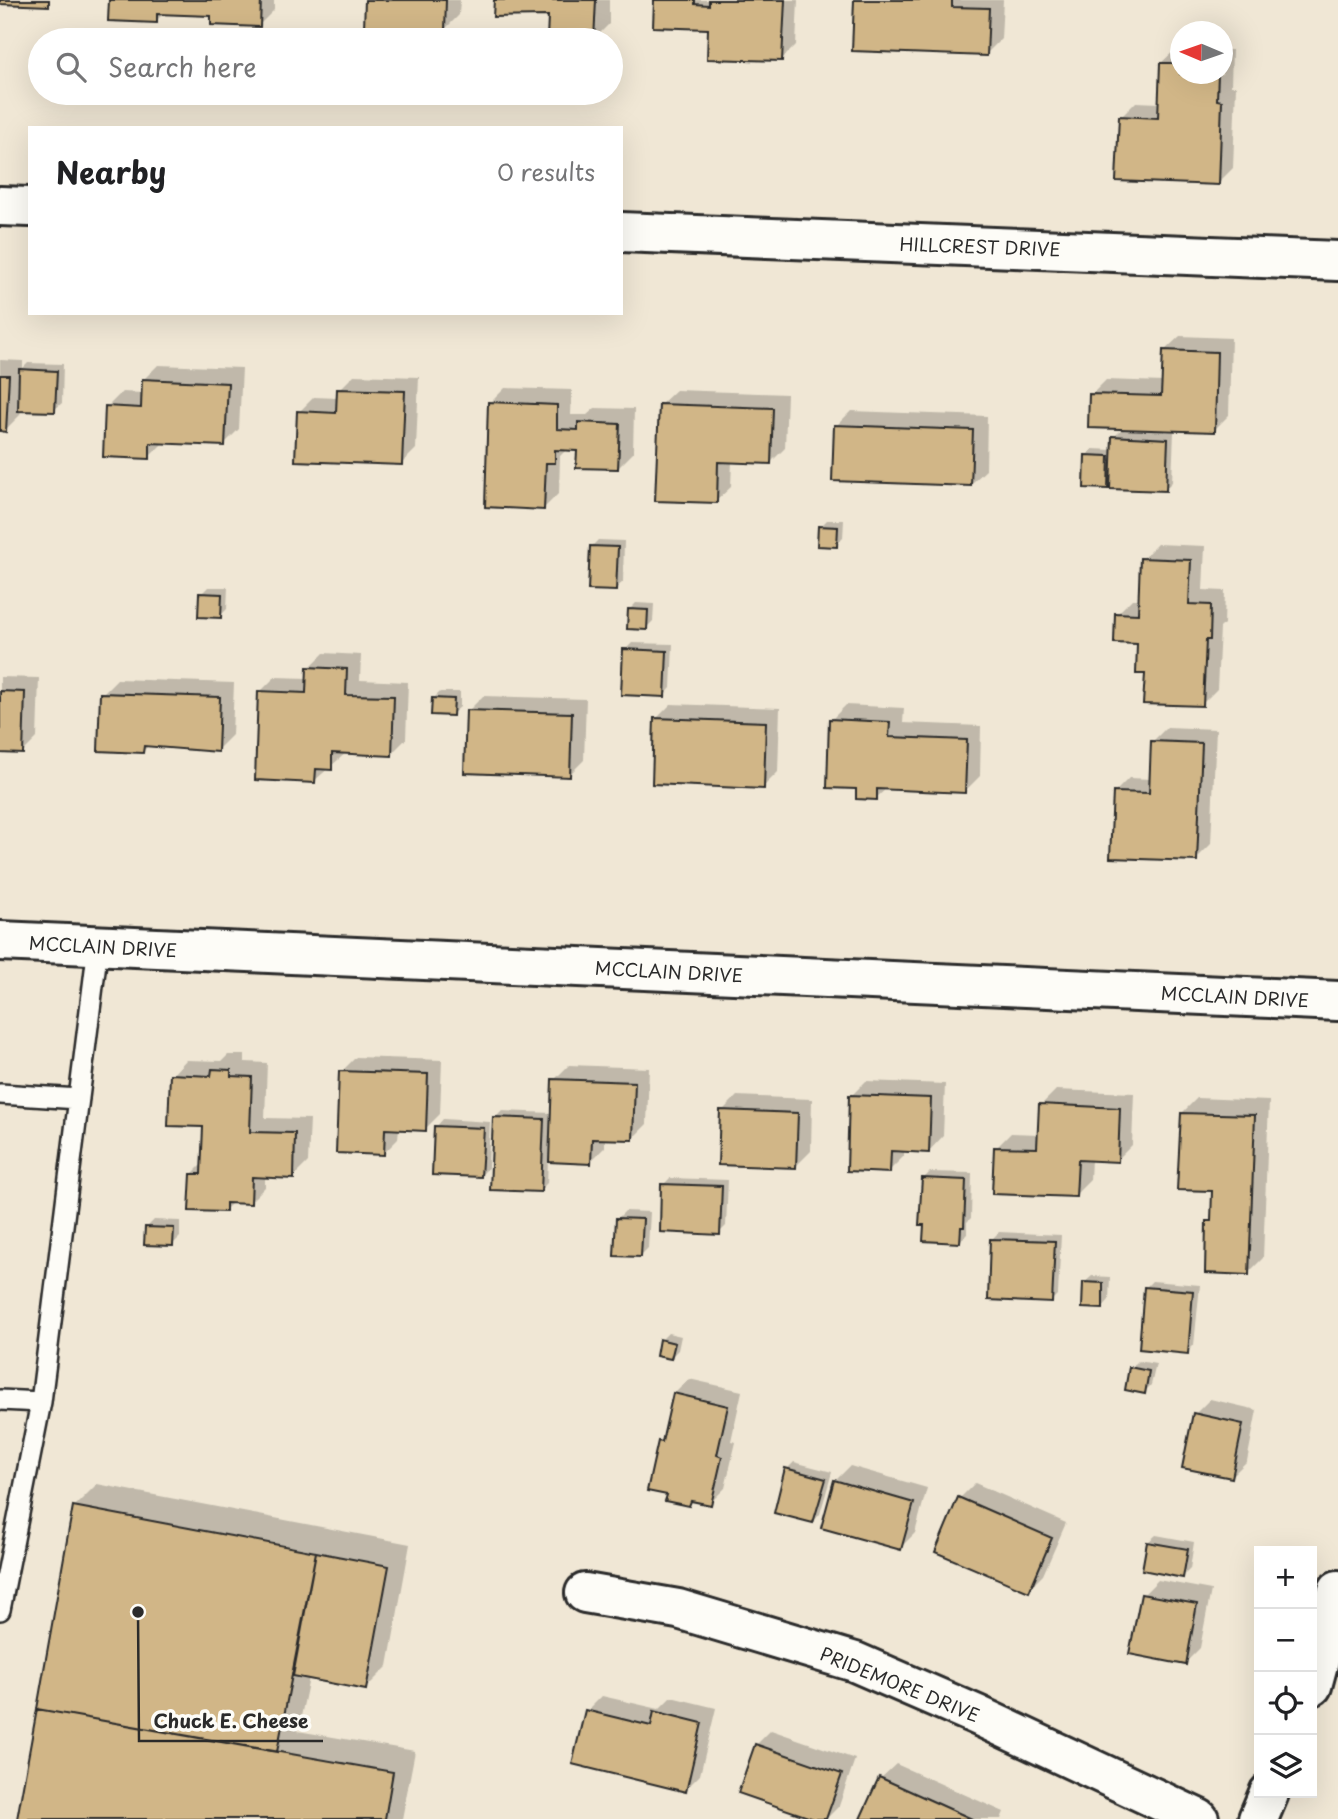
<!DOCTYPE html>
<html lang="en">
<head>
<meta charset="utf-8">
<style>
  body { margin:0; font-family:"Playpen Sans",sans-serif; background:#f6f6f6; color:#202124 }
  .controls { position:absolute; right:21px; bottom:21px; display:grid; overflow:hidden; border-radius:0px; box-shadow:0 7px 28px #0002 }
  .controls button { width:63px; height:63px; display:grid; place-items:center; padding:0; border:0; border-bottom:2px solid #e0e0e0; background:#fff; color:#202124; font:35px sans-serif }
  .compass { position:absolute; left:1170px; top:21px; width:63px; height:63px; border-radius:50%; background:#fff; box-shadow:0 7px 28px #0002; rotate:272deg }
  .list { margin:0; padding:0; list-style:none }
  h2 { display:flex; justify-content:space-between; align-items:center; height:91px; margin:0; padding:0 28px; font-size:30px }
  h2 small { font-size:23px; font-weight:400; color:#757577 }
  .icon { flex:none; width:38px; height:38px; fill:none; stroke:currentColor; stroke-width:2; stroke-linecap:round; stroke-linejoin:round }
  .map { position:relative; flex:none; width:1338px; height:1819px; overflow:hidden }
  .search { position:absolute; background:#fff; box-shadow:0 7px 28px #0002; left:28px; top:28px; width:595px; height:77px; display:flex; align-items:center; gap:18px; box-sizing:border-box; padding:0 24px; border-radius:38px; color:#757577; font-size:26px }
  .panel { position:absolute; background:#fff; box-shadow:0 7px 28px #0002; left:28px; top:126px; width:595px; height:189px; border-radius:0px }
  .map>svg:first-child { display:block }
  .shadow { fill:#0003 }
  .building { fill:#d1b687; stroke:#2b2b2b; stroke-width:2 }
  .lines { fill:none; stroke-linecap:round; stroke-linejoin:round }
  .service-casing { stroke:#2b2b2b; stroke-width:24 }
  .minor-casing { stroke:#2b2b2b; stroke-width:44 }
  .service { stroke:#fdfcf7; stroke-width:19 }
  .minor { stroke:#fdfcf7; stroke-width:38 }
  .labels { text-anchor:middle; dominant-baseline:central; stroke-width:7; stroke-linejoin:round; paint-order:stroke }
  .street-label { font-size:18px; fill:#2b2b2b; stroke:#fdfcf7 }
  .leader { fill:none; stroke:#2b2b2b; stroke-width:2.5 }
  .callout-dot { fill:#2b2b2b; stroke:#fdfcf7; stroke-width:2.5 }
  .callout-label { font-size:19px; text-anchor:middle; font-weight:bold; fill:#2b2b2b; stroke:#fdfcf7; stroke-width:7; stroke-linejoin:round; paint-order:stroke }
</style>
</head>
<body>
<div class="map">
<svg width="1338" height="1819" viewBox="0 0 1338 1819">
  <rect width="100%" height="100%" fill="#f0e7d5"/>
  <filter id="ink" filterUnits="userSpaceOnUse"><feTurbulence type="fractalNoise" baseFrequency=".0143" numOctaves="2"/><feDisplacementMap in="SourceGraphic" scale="14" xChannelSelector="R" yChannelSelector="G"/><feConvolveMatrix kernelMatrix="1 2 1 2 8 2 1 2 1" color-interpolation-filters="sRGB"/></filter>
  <g filter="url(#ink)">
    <path class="shadow" d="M111,0H274V10L259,25L213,14L164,13L156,21Z
      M367,0H460L459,15L444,30Z
      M495,0H609V24L594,39L550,14Z
      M656,0H798L796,45L781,60Z
      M856,0H1003L1001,39L986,54Z
      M1176,49H1180V74H1222V50H1232L1231,86H1236L1233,168L1218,183L1121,117L1136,102L1160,103L1161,63Z
      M1180,336L1231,338L1229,415L1214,430L1166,429L1165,432H1174L1172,482L1165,489L1112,483L1108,487L1086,456L1093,449L1113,450L1114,437L1124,427L1091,395L1106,380L1164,382L1165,350Z
      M0,360L23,361V368L28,363L63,364L62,403L54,410L21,409L20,415L5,430H0Z
      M158,365L242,368L239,429L224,444L164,442L149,457L107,407L122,392L143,393V380Z
      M354,375L419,377L416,449L401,464L299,412L314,397L338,398L339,390Z
      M505,388L572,390L571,415H587L595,408L634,409L633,453L618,468L579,449H567L560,456L559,493L544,508L490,403Z
      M676,390L787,394L785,448L770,463L732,461L731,487L716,501L661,404Z
      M851,411L987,416L986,470L971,484L836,426Z
      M827,520H844L843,538L836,545L820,527Z
      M598,540L624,541L623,582L615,589L591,547Z
      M1157,544L1205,546L1203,590L1225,591L1224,624L1220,628L1217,689L1202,704L1147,673L1139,642L1117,614L1132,599H1141L1142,559Z
      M208,587H228L227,609L220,616L201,594Z
      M636,603L654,604L653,621L646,628L629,610Z
      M632,643L673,644L671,688L664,696L625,650Z
      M324,653L361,655L360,680L408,682L406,739L391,754L347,752L314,781L260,692L275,677L308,678L309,668Z
      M0,677L39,678L37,738L22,753L0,752Z
      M117,679L234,683L232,735L217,750L149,745L143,751L102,694Z
      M440,692H460V707L452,714L433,699Z
      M483,696L586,699L584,760L569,775L468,711Z
      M671,704L780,708L778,772L763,787L656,719Z
      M846,705L904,708L903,723L981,726L980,776L965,791L887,788L876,798L831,720Z
      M1167,727L1216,729L1211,844L1196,859L1114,793L1129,778L1151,779L1152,742Z
      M228,1055H245V1062L267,1063L265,1118L310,1119L308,1162L293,1177L265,1176V1187L250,1202H233L225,1210L192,1174L203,1163L205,1126L172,1075L186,1060L222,1061Z
      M356,1057L442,1060L440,1114L425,1129L399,1128L398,1139L383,1154L341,1072Z
      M569,1065L649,1068L647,1124L633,1138H605V1147L590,1162L548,1160L547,1183L540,1190L495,1118L502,1111L552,1113L554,1080Z
      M866,1081L945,1084L943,1136L929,1151L904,1150V1156L889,1171L851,1096Z
      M1056,1090L1134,1093L1132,1145L1117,1160L1091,1159L1090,1180L1075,1195L996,1148L1011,1133L1039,1134L1041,1105Z
      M737,1096L812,1099L811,1151L796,1166L722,1111Z
      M1197,1098L1269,1101L1263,1258L1248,1273L1208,1222L1213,1217L1214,1190L1182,1113Z
      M443,1119L490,1122L488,1168L481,1175L436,1127Z
      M930,1172L972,1173L971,1218L967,1222V1234L960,1241L923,1179Z
      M670,1178L728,1180L726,1226L719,1233L663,1185Z
      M625,1211L650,1212L648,1248L641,1255L618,1218Z
      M154,1220L180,1221V1237L173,1244L147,1227Z
      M999,1232L1061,1235L1058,1294L1051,1301L992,1239Z
      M1092,1276L1110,1277L1109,1300L1102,1308L1084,1283Z
      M1152,1281L1200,1285L1194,1345L1187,1352L1145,1288Z
      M668,1333L681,1336L678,1350L671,1357L661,1340Z
      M1138,1361L1156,1364L1151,1385L1144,1392L1131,1368Z
      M689,1379L742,1391L731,1441L736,1442L725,1488L710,1503L693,1500L689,1504L669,1494L660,1442L664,1437L674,1394Z
      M1210,1399L1257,1410L1247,1461L1232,1476L1195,1414Z
      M794,1462L832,1472L820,1514L813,1522L787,1469Z
      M850,1466L927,1488L915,1533L900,1548L835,1481Z
      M975,1483L1066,1523L1043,1575L1028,1590L937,1551L960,1498Z
      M97,1484L410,1544L388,1666L366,1688L309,1678L298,1731L415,1751L402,1819H19L75,1506Z
      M1156,1535L1194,1542L1190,1569L1183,1576L1148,1542Z
      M1158,1580L1211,1590L1200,1648L1185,1663L1143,1595Z
      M602,1696L659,1709L671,1697L716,1708L700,1775L685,1790L587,1711Z
      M771,1730L855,1759L839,1806L826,1819H819L756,1745Z
      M896,1764L1004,1812L1001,1819H862L881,1778Z"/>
    <path class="building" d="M0,0H49V6L0,4Z
      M109,0H261L260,27L211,25V16L157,14V23L108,21Z
      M365,0H446L445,31L364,28Z
      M494,0H596L594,40L547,39L548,16L493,17Z
      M654,0H695V4L709,5V0H785L782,61L707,59L708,29L653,27Z
      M854,0H952V7L989,8L987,56L852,51Z
      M1160,63H1180V74H1218L1217,100L1222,101L1219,185L1116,181L1119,116L1158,118Z
      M1163,350L1217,352L1215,432L1088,428L1089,394L1161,396Z
      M19,369L57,371L55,412L18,411Z
      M0,375H9L6,432L0,431Z
      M142,379L228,383L225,446L150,443V459L103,457L105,406L141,408Z
      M337,389L405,391L402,465L295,461L297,411L336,413Z
      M488,402L557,405V429L578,430V422L620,424L618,469L576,468L577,451L555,450V463H546L544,510L485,507Z
      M659,404L773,408L771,464L718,462L717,503L655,501Z
      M834,425L973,430L971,486L832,481Z
      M1112,436L1168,439L1166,491L1110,489Z
      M1085,455L1109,456L1108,489L1084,488Z
      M818,526L838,527L837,547L817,546Z
      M590,546L618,547L616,591L588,590Z
      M1140,558L1191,560L1189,604L1211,605L1210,640H1206L1203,706L1143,704L1145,674H1136L1137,644L1114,643L1115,613L1138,614Z
      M199,593L222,594L221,618L198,617Z
      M628,609L648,610L647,630L627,629Z
      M623,649L667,651L665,697L621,695Z
      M307,667L347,669L346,695L394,696L392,756L332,753V770L316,769L315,783L255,780L258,691L306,693Z
      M0,691L25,692L23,754L0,753Z
      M100,693L220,697L218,752L144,746L143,753L98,751Z
      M432,698L454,699L453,716L431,715Z
      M466,710L572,713L570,777L464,773Z
      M654,718L766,722L764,789L652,784Z
      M829,719L890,722L889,737L967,740L965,793L877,789V800L856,799V789L827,788Z
      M1151,741L1202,743L1197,861L1110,858L1113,792L1149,793Z
      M212,1069L231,1070V1076L252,1077L250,1132L295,1133L294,1179L252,1177L251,1204L226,1203V1212L189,1211L191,1174H201L203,1127L168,1126L170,1074L211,1076Z
      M339,1071L428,1074L426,1131L385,1129L384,1155L336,1153Z
      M552,1079L635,1082L633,1140L592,1139L591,1164L549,1162Z
      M849,1095L931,1098L929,1153L891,1151L890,1173L847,1171Z
      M1039,1104L1120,1108L1118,1162L1078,1160L1076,1197L992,1194L994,1147L1037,1148Z
      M720,1110L798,1113L796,1168L718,1165Z
      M1181,1113L1255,1115L1249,1275L1205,1273L1206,1221H1211L1212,1191L1177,1190Z
      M493,1117L544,1119L541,1192L490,1190Z
      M434,1126L484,1128L481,1177L432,1175Z
      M922,1178L966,1180L964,1227H961L960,1243L923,1241L924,1225H919Z
      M661,1184L722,1186L720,1235L660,1232Z
      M616,1218L643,1219L641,1257L614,1256Z
      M145,1227L174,1228L173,1246L144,1245Z
      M990,1239L1055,1241L1052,1303L988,1300Z
      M1083,1282L1103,1283V1309L1082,1308Z
      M1144,1287L1193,1291L1188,1354L1139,1349Z
      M659,1339L675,1343L671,1359L656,1356Z
      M1129,1367L1149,1371L1145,1394L1125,1390Z
      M673,1393L728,1406L717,1455L722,1457L711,1505L691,1501L689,1506L665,1501L667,1495L647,1491L658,1441L662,1442Z
      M1193,1413L1243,1424L1232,1478L1182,1468Z
      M785,1468L826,1479L813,1523L774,1513Z
      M834,1480L914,1503L901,1550L821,1528Z
      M958,1497L1052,1538L1029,1592L935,1552Z
      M73,1506L316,1552L277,1752L37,1709Z
      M1147,1542L1188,1549L1183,1578L1142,1570Z
      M316,1552L389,1566L366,1690L293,1676Z
      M1141,1594L1197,1604L1186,1665L1129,1654Z
      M37,1709L393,1772L385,1819H17Z
      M585,1710L651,1726L654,1711L702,1723L686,1792L572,1764Z
      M755,1744L842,1774L826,1819H814L738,1793Z
      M879,1777L972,1819H860Z"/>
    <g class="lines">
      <g class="service-casing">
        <path id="service" d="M0,1094L79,1099
          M0,1400L41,1402
          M0,1610L41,1402L98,946"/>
      </g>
      <g class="minor-casing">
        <path id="minor" d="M0,206L30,207
          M621,232L1338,261
          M0,941L1338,1001
          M585,1593L678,1609L855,1662L977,1715L1199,1819
          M1312,1686L1338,1590
          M1258,1819L1269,1793"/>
      </g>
      <use href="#service" class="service"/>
      <use href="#minor" class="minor"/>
    </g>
  </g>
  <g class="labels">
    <g class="street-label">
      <text transform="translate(980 246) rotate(2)">HILLCREST DRIVE</text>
      <text transform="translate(103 946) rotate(3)">MCCLAIN DRIVE</text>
      <text transform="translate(669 971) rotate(3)">MCCLAIN DRIVE</text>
      <text transform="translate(1235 996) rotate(3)">MCCLAIN DRIVE</text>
      <text transform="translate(900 1684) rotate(22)">PRIDEMORE DRIVE</text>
    </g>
  </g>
  <path class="leader" d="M138 1612L139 1741H323"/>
  <circle class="callout-dot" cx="138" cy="1612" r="7"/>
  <g class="callout-label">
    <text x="231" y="1728">Chuck E. Cheese</text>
  </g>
</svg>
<div class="controls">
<button>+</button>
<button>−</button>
<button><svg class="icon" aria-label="locate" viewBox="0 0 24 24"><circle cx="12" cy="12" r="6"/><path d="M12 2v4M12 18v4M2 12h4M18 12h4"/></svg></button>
<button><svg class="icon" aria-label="layers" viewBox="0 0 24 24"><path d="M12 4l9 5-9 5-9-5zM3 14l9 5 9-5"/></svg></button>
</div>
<svg class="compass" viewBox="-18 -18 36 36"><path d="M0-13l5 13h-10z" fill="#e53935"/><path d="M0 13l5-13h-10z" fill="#757577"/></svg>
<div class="search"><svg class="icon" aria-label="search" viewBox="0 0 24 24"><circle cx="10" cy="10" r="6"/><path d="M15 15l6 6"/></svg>Search here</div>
<section class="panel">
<h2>Nearby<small>0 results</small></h2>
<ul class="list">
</ul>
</section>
</div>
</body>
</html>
